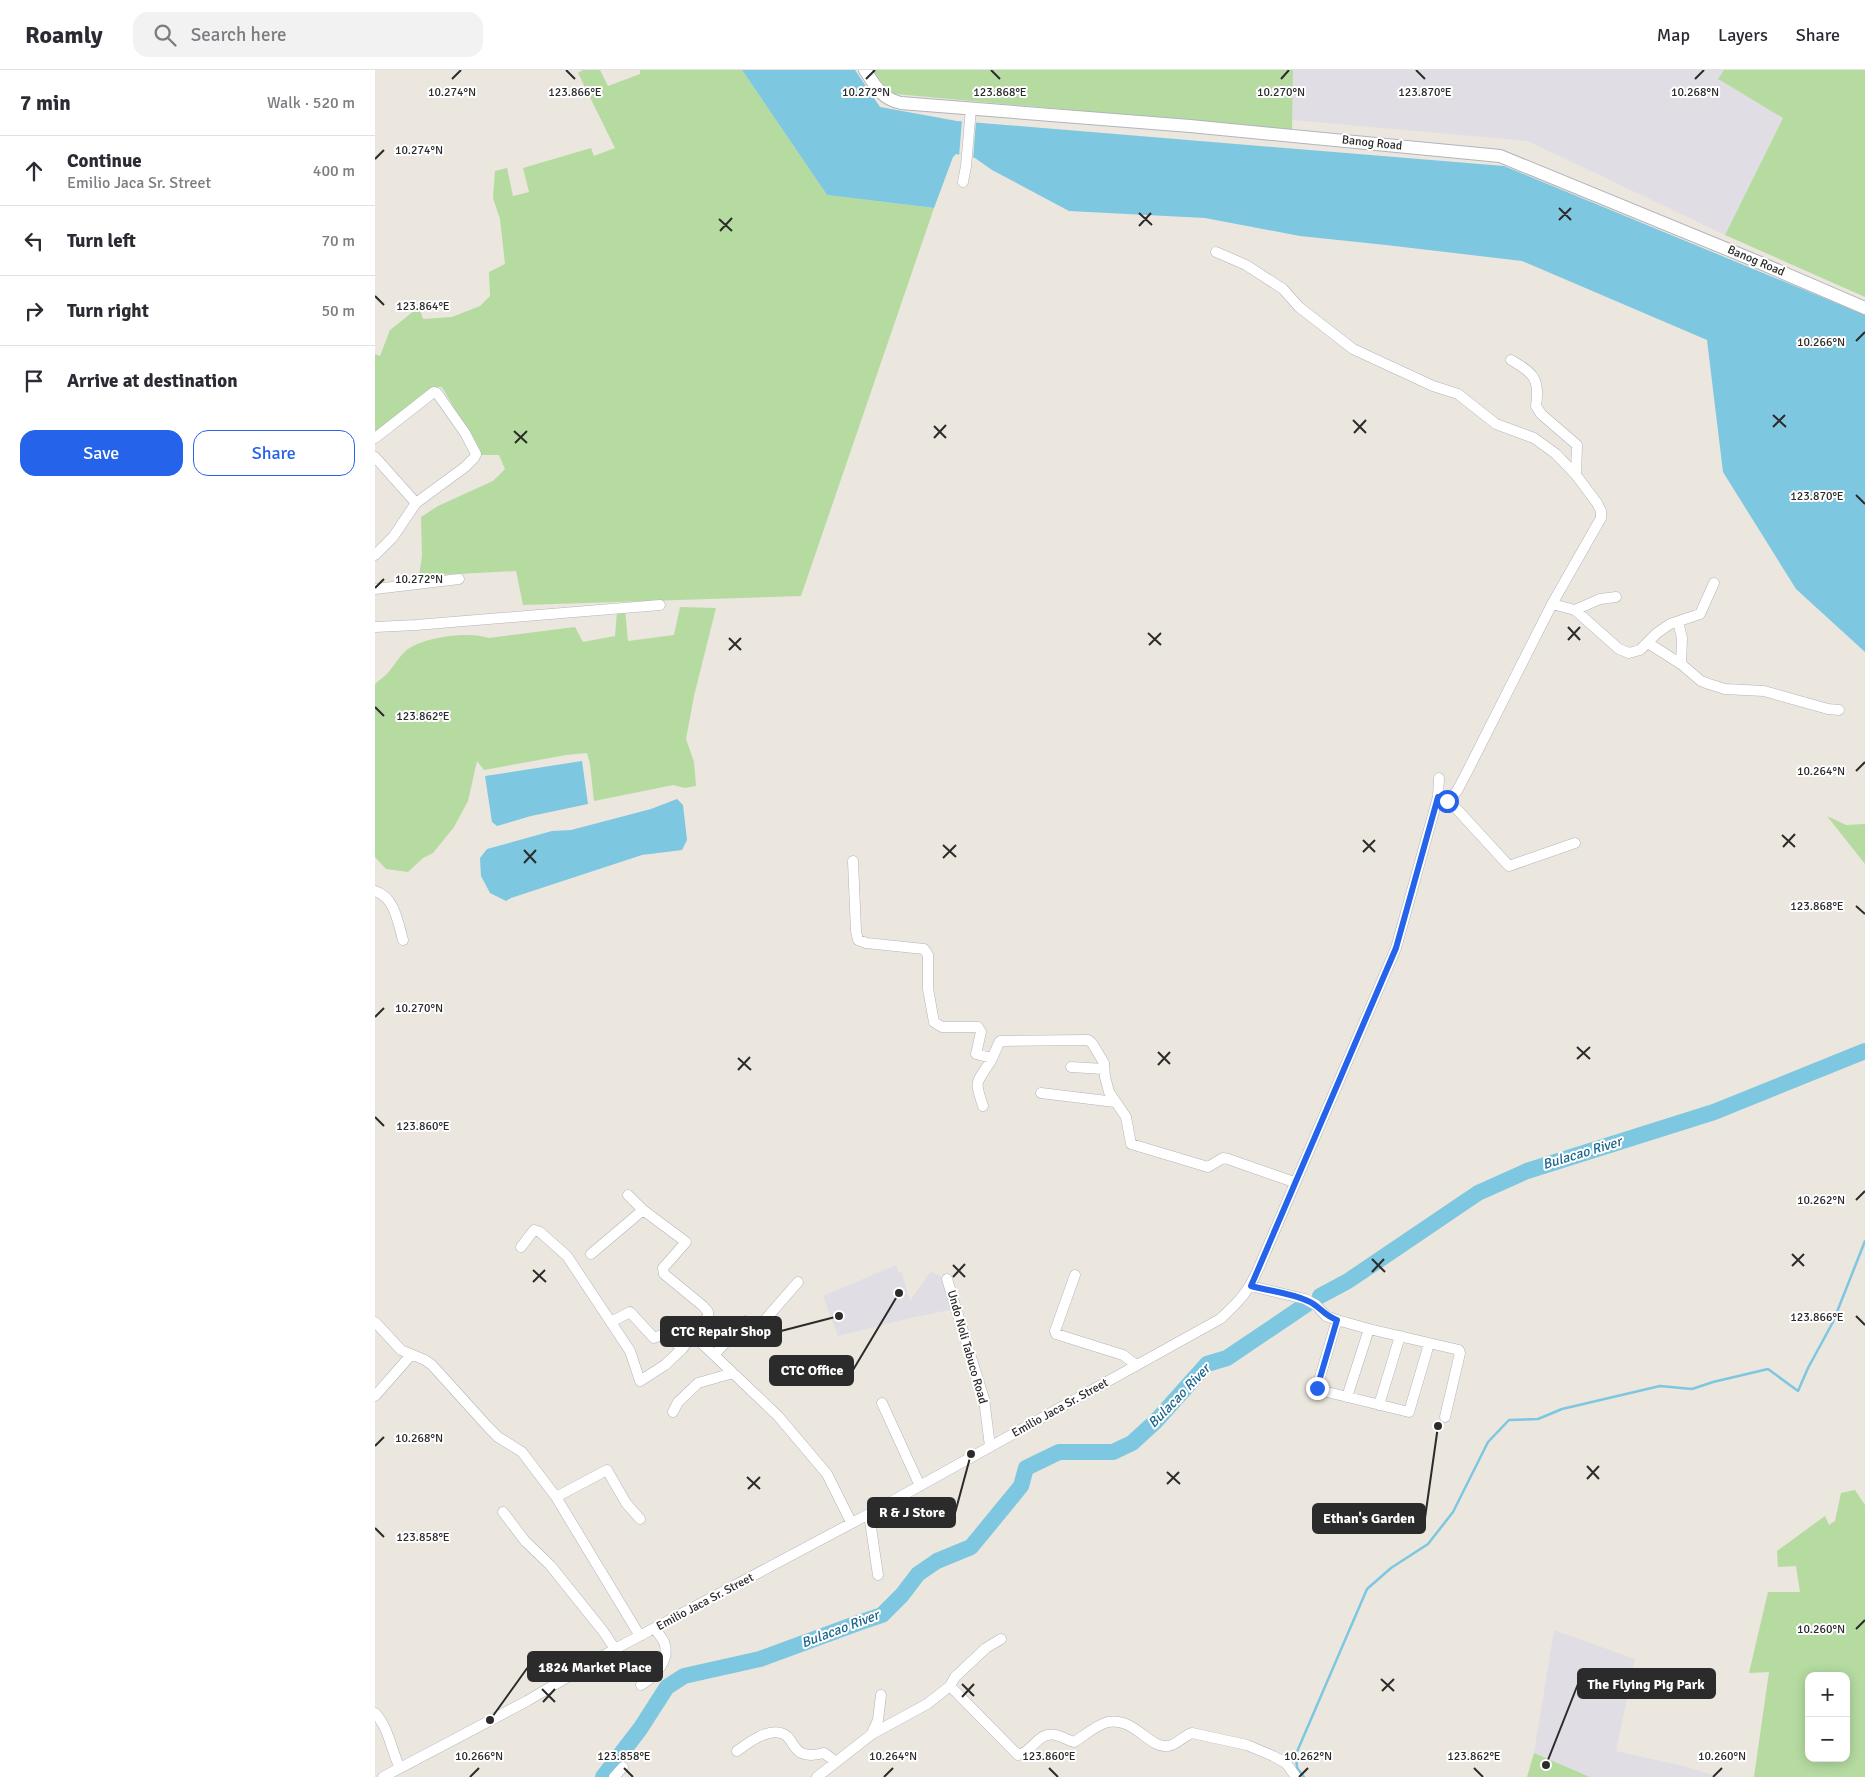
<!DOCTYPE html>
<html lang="en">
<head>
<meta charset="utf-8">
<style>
  body { margin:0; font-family:Signika,sans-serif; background:#f2f2f3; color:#2b2b33 }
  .controls { position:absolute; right:15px; bottom:15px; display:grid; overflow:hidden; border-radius:10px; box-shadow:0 2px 12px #0003 }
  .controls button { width:45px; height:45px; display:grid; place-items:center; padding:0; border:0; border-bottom:1px solid #e1e1e2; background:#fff; color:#2b2b33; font:25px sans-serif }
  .stop { position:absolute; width:15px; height:15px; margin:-11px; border:4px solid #2563eb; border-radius:50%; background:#fff }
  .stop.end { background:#2563eb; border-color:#fff; box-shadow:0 1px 5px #0008 }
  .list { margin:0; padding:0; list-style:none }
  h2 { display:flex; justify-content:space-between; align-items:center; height:65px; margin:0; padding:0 20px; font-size:21px }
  h2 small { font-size:16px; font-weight:400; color:#7c7c81 }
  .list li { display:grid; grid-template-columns:32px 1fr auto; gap:15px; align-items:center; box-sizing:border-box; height:70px; padding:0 20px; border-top:1px solid #e1e1e2 }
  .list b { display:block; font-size:19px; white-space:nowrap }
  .list p { margin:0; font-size:16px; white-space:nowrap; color:#7c7c81 }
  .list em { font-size:16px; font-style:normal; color:#7c7c81 }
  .actions { display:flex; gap:10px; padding:15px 20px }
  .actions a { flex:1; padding:11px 0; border:1px solid #2563eb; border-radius:15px; text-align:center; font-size:18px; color:#2563eb }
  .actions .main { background:#2563eb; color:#fff }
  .icon { flex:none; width:28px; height:28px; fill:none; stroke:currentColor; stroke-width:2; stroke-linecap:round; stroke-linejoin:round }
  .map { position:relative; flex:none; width:1490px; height:1707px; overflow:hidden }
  header { display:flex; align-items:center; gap:30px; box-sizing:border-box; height:70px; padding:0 25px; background:#fff; border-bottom:1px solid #e1e1e2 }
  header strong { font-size:24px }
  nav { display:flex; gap:28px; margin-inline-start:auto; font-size:18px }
  .search { width:350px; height:45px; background:#f2f2f3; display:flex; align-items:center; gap:12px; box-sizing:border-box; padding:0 18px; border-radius:15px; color:#7c7c81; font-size:19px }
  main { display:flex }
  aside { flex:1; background:#fff }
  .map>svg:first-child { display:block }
  .industrial { fill:#e0dee4 }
  .green { fill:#b5dba1; fill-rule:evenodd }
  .water { fill:#7dc7e1 }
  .pier { fill:#ebe6de }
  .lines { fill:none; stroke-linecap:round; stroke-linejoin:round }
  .stream { stroke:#7dc7e1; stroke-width:2.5 }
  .river { stroke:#7dc7e1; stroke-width:16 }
  .minor-casing { stroke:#b2b4bd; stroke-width:11 }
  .tertiary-casing { stroke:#b2b4bd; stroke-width:14 }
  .minor { stroke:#fff; stroke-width:10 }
  .tertiary { stroke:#fff; stroke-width:12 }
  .route { stroke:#2563eb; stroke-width:6 }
  .ticks { fill:none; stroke:#2b2b2b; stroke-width:2 }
  .labels { text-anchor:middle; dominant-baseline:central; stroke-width:4; stroke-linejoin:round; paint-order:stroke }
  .street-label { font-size:12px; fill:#2b2b2b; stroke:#fff }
  .water-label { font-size:14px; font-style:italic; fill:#1d678d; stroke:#fff }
  .ticks-label { font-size:12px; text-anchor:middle; fill:#2b2b2b; stroke:#fff; stroke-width:4; stroke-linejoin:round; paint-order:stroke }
  .leader { fill:none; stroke:#2b2b2b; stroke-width:2 }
  .callout-dot { fill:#2b2b2b; stroke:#fff; stroke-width:2 }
  .callout { fill:#2b2b2b; stroke:#2b2b2b; stroke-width:2 }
  .callout-label { font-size:14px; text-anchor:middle; font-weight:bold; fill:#fff }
</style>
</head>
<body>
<header>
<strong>Roamly</strong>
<div class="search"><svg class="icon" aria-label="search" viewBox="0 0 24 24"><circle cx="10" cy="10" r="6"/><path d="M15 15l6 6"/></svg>Search here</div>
<nav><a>Map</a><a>Layers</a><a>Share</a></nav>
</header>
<main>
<aside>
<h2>7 min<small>Walk · 520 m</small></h2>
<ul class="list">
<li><svg class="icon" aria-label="ahead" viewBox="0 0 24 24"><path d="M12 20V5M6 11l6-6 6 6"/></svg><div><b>Continue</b><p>Emilio Jaca Sr. Street</p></div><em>400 m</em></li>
<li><svg class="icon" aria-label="left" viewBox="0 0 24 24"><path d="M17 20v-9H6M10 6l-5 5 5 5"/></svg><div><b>Turn left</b></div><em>70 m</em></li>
<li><svg class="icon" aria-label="right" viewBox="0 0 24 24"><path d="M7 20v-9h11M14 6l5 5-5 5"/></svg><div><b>Turn right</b></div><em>50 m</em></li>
<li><svg class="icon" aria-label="arrive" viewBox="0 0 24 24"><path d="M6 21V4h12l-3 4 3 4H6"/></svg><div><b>Arrive at destination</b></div></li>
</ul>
<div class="actions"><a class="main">Save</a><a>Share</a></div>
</aside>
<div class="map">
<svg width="1490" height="1707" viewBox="0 0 1490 1707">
  <rect width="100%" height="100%" fill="#ebe6de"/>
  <path class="industrial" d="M918,0H1349L1344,10L1408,47L1350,165L1153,71L917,50Z
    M521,1195L523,1202L527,1203L535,1231L556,1201L569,1209L579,1239L540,1247L463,1266L448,1226Z
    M1179,1560L1260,1589L1241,1681L1308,1696L1345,1707H1215L1159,1683Z"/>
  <path class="green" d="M208,0H225L233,16L265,4V0H367L452,125L559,138L426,526L148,535L141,501L44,506L47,486L46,447L63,436L118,411L130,399L124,385H106L67,317H62L0,366V284L5,286L15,260L44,237L48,249L77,247L105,236L115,226L114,202L130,194L125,149L118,128L120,101L132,98L138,126L154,122L148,98L216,78L219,86L240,78L203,3Z
    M497,0H918L917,60L520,24L512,19Z
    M1349,0H1490V227L1350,165L1408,48L1343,9Z
    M305,537L341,538L319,626L311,669L319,692L321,716L310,718L298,715L219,731L215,694L212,683L191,685L109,700L102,691L93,731L79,757L58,783L48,788L33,802L11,799L0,787V614C4,610 9,607 12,604C19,596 25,585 33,579C51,567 93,561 114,568L200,557L208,572L240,566L242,542L250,540L253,571L299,565Z
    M1452,746L1471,755L1490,754V794Z
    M1480,1420L1490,1435V1707H1379L1394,1602L1374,1603L1393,1522H1425L1421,1496L1403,1497L1402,1481L1450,1446L1454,1455L1460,1451L1466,1423ZM1434,1606H1471V1688H1434Z
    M1159,1683L1215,1707H1152Z"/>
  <path class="water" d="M367,0H480L505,37L582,51L1129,96L1490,245V582L1421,519L1348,402L1332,270L1147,191L1011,175L925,166L830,148L694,141L617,100L600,88L581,84L578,87L559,138L452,125Z
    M207,691L213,734L156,746L122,756L117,752L110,706Z
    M302,729L308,735L312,770L307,780L267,785L136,828L131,831L115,823L106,806L105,788L112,779L177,761L196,760L276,739Z"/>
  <path class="pier" d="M587,50L601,51L598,90L584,87Z"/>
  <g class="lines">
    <path class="stream" d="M929,1707L922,1698L921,1684L992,1519L1016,1498L1053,1474L1078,1442L1113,1372L1134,1350L1163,1349L1187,1339L1285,1316L1317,1319L1338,1312L1393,1299L1423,1321L1433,1298L1458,1252L1490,1171"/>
    <path class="river" d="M945,1226L973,1211L1103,1123L1152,1101L1339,1042L1490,981
      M228,1707L265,1659L292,1617L309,1606L385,1589L483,1553L507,1545L527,1525L543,1504L562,1491L596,1477L646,1416L651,1398L684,1382H738L757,1373L781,1351L832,1294L852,1288L932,1234"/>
    <g class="minor-casing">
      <path id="minor" d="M588,112L591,96L596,38
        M841,182L871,195L908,219L924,237L978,279L1058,316L1083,324L1121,354L1159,368L1181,384L1201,405L1222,433L1226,441V448L1177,534L1092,702L1082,721L1072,731
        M1136,290C1159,303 1165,309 1161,336L1166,344L1202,375L1201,405
        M0,368L55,325L59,322L62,323L90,363L101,384L99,388L90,397L41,433L18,467L0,485
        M0,387L41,433
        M0,519L84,509
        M1177,534L1200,540L1244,579L1254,583L1265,580L1282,563L1295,554L1325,544L1339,513
        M1200,540L1225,529L1241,527
        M1303,552L1307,568L1306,594
        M0,557L41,555L285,535
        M1273,573L1306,594L1326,611L1334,614L1350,619L1389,621L1453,639L1464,640
        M1066,728L1078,735L1134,796L1200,773
        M478,791L481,861L483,870L491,873L549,879L553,885V919L559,952L567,957H603L606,962L601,984L617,988
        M0,821C20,827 23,853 28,870
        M696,997L729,999
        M666,1023L740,1032
        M608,1036C599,1010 601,1014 615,992C619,986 621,978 625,971L713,970L717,973L729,993L730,1007L734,1022L751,1047L756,1074L833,1097L848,1088L853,1089L919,1112
        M146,1177L159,1160L165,1162L192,1186L255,1281L265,1311L290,1295L307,1279L333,1246V1242L328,1236L289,1204L288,1198L311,1172L268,1140L253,1125
        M216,1184L268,1140
        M700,1205L680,1261L681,1264L748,1285L761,1295
        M572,1209L609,1329L615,1376
        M876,1216L930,1229L941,1235L951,1246L962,1250L994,1259L1084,1280L1085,1283L1070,1347
        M962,1250L942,1317L944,1320L1034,1342L1054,1274
        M0,1252L26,1280L50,1290L57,1295L113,1357L123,1367L147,1382L181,1427L265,1566
        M236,1252L255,1242L279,1268L291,1263L307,1279
        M318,1265L403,1346L452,1404L476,1452
        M340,1284L370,1251L377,1253L383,1258L423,1212
        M0,1326L36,1285
        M972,1327L994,1259
        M507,1333L545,1416
        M1004,1335L1025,1266
        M298,1342L303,1332L323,1313L358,1303
        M181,1427L232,1400L251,1433L265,1449
        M128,1442L150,1471L175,1495L228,1561L240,1579
        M494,1444L503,1505
        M266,1615C280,1606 296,1590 289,1572C287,1568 283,1563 280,1559
        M575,1616L643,1685C657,1683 663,1661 680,1665C687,1666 692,1670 699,1672C709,1666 721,1655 733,1652C760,1647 774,1679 793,1676C802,1675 808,1666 817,1663L872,1675L898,1686L911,1693L921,1707
        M0,1643C14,1658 16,1680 25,1698
        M497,1663L503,1650L506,1625
        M362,1681C373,1673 391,1659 406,1663C422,1667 414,1692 449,1683L461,1692
        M8,1707L152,1631L240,1579L494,1444L845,1249C865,1231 874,1221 885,1195L1021,878L1063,727L1064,708
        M239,1707L248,1697
        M442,1707L497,1664L552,1634L575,1616L580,1607L611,1578L626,1569"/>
    </g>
    <g class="tertiary-casing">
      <path id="tertiary" d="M490,0C500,16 507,29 526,33L815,56L1125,86L1376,189L1490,238"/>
    </g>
    <use href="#minor" class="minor"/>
    <use href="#tertiary" class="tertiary"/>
  </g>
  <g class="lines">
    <path class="route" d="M942,1318L962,1250C948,1245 945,1236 933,1231C916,1223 894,1221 876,1216L1021,878L1063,727L1072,731"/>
  </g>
  <path class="ticks" d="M191,0L200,9M616,0L625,9M1041,0L1050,9M77,9L86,0M491,9L500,0M906,9L914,0M1320,9L1329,0M0,89L9,80M1184,138L1196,150M764,143L777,155M344,149L357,161M1184,150L1196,138M764,156L776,143M345,161L357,148M0,226L9,235M1481,271L1490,262M1398,345L1411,357M978,350L991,363M559,356L571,368M1398,357L1410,345M139,361L152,373M979,363L991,350M559,368L571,355M140,373L152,361M1481,425L1490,434M0,518L9,509M1193,557L1205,570M773,563L786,575M354,568L366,580M1193,570L1205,557M774,575L786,563M354,580L366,568M0,637L9,646M1481,701L1490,692M1407,765L1420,777M988,770L1000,782M568,775L581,787M1408,777L1420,764M149,780L161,793M988,782L1000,770M568,788L581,775M149,793L161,780M1481,836L1490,844M0,947L9,938M1202,977L1215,989M783,982L795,994M363,988L376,1000M1202,989L1215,977M783,995L795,982M363,1000L375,987M0,1047L9,1056M1481,1130L1490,1121M1417,1184L1429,1196M997,1189L1010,1202M578,1195L590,1207M1417,1196L1429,1184M158,1200L171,1212M997,1202L1009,1189M578,1207L590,1194M158,1212L170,1200M1481,1246L1490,1255M0,1376L9,1367M1212,1396L1224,1409M792,1402L805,1414M372,1407L385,1419M1212,1409L1224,1396M792,1414L804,1402M373,1419L385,1407M0,1458L9,1467M1481,1559L1490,1550M1006,1609L1019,1621M587,1614L599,1626M167,1619L180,1632M1007,1621L1019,1609M587,1627L599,1614M168,1632L180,1619M249,1698L258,1707M674,1698L683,1707M1099,1698L1108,1707M95,1707L104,1698M509,1707L518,1698M924,1707L933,1698M1338,1707L1347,1698"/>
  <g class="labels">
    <g class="street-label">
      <text transform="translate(997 73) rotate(6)">Banog Road</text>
      <text transform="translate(1381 191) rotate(23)">Banog Road</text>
      <text transform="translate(592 1277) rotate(74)">Undo Noli Tabuco Road</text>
      <text transform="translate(685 1338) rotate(-29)">Emilio Jaca Sr. Street</text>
      <text transform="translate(330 1532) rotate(-28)">Emilio Jaca Sr. Street</text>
    </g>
    <g class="water-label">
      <text transform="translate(1207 1083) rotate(-17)">Bulacao River</text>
      <text transform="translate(804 1326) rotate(-46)">Bulacao River</text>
      <text transform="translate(465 1559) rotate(-21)">Bulacao River</text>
    </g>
  </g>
  <g class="ticks-label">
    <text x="200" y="26">123.866°E</text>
    <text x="625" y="26">123.868°E</text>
    <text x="1050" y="26">123.870°E</text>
    <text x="77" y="26">10.274°N</text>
    <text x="491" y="26">10.272°N</text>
    <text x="906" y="26">10.270°N</text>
    <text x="1320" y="26">10.268°N</text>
    <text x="44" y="84">10.274°N</text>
    <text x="48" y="240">123.864°E</text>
    <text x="1446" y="276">10.266°N</text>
    <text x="1442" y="430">123.870°E</text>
    <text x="44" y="513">10.272°N</text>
    <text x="48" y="650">123.862°E</text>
    <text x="1446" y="705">10.264°N</text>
    <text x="1442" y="840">123.868°E</text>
    <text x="44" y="942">10.270°N</text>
    <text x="48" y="1060">123.860°E</text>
    <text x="1446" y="1134">10.262°N</text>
    <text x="1442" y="1251">123.866°E</text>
    <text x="44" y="1372">10.268°N</text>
    <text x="48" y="1471">123.858°E</text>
    <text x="1446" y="1563">10.260°N</text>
    <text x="104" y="1690">10.266°N</text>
    <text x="518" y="1690">10.264°N</text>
    <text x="933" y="1690">10.262°N</text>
    <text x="1347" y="1690">10.260°N</text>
    <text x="249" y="1690">123.858°E</text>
    <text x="674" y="1690">123.860°E</text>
    <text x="1099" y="1690">123.862°E</text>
  </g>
  <path class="leader" d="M464 1246L406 1261M524 1223L478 1300M596 1384L580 1443M1063 1356L1050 1448M115 1650L153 1597M1171 1695L1203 1614"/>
  <g class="callout-dot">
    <circle cx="464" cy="1246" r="5"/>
    <circle cx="524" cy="1223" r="5"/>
    <circle cx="596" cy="1384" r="5"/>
    <circle cx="1063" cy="1356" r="5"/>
    <circle cx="115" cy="1650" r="5"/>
    <circle cx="1171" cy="1695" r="5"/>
  </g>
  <g class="callout">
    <rect x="286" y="1247" width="120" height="29" rx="5"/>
    <rect x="395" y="1286" width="83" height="29" rx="5"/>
    <rect x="493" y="1428" width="87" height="29" rx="5"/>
    <rect x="938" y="1434" width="112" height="29" rx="5"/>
    <rect x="153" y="1582" width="134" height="29" rx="5"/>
    <rect x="1203" y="1599" width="137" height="29" rx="5"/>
  </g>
  <g class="callout-label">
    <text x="346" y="1266">CTC Repair Shop</text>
    <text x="437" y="1305">CTC Office</text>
    <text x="537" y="1447">R &amp; J Store</text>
    <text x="994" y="1453">Ethan's Garden</text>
    <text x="220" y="1602">1824 Market Place</text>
    <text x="1271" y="1619">The Flying Pig Park</text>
  </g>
</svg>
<div class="controls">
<button>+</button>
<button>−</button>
</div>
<div class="stop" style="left:1072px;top:731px"></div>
<div class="stop end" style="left:942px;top:1318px"></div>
</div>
</main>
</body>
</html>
